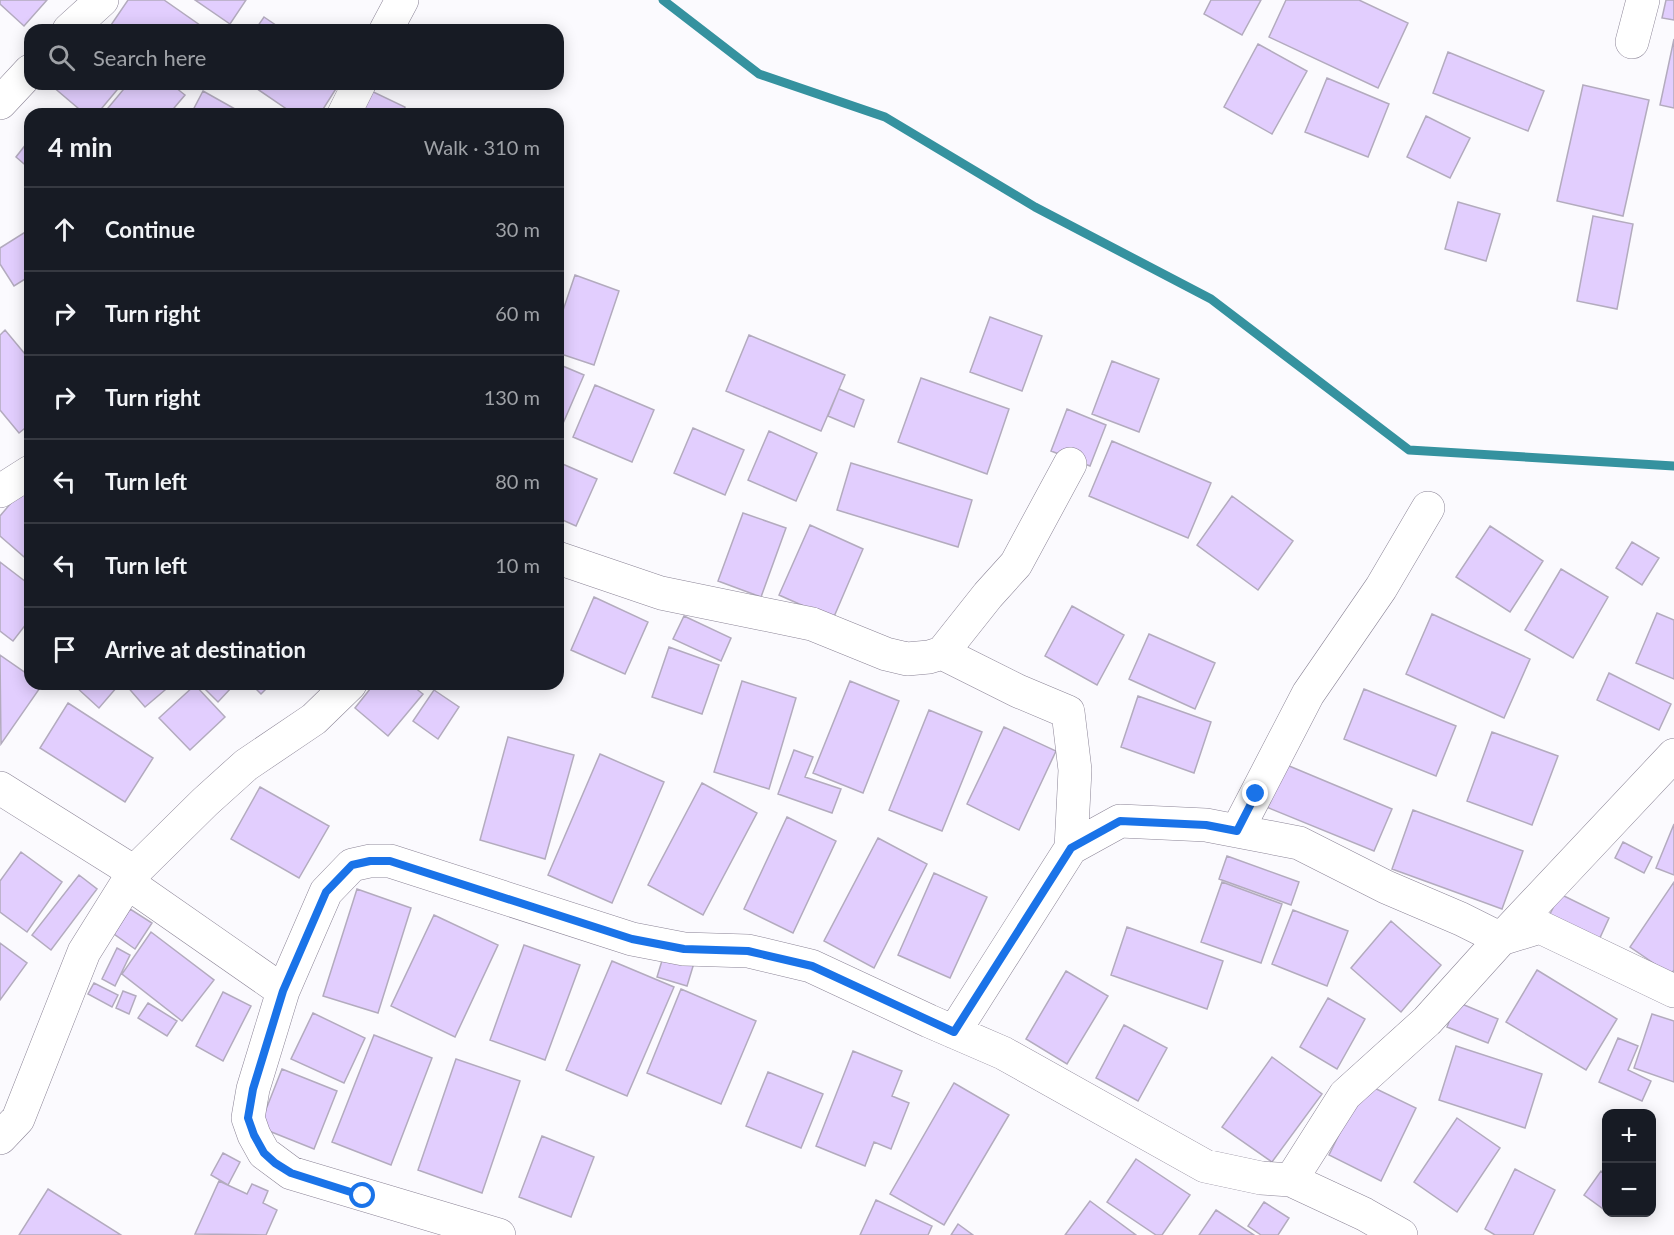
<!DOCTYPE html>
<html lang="en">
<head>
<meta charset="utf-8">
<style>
  body { margin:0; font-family:Lato,sans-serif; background:#242831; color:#f1f3f6 }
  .controls { position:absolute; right:18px; bottom:18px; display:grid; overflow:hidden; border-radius:12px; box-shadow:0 3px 15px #0003 }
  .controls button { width:54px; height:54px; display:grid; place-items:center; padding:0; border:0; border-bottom:2px solid #363941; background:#171b24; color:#f1f3f6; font:30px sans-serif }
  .stop { position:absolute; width:18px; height:18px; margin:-14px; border:4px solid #1a73e8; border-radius:50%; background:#fff }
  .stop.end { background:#1a73e8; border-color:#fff; box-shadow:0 2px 6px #0008 }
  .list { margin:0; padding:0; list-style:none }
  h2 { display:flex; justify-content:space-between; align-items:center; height:78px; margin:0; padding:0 24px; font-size:26px }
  h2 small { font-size:20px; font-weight:400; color:#9ea1a6 }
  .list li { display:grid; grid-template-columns:39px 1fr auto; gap:18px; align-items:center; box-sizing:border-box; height:84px; padding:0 24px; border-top:2px solid #363941 }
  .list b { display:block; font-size:22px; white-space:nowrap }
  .list em { font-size:20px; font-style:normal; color:#9ea1a6 }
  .icon { flex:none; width:33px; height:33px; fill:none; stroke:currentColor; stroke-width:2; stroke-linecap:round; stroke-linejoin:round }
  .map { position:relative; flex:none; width:1674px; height:1235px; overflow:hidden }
  .search { position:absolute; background:#171b24; box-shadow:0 3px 15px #0003; left:24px; top:24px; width:540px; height:66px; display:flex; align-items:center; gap:15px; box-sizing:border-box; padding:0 21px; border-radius:18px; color:#9ea1a6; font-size:22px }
  .panel { position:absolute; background:#171b24; box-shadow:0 3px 15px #0003; left:24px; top:108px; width:540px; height:582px; border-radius:18px }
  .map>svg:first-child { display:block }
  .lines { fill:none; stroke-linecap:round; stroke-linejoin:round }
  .stream { stroke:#35929f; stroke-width:9 }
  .building { fill:#e2cefe; stroke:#b3abbe; stroke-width:1.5 }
  .minor-casing { stroke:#8b8496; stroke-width:34 }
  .minor { stroke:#fff; stroke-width:33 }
  .route { stroke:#1a73e8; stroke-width:8 }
</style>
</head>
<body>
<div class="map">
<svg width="1674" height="1235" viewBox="0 0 1674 1235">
  <rect width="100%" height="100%" fill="#fbfafe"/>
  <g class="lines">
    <path class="stream" d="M663,0L759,74L885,117L1035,207L1211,299L1409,450L1674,466"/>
  </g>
  <path class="building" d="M0,0H47L24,26L0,4Z
    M128,0H164L207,30H118L111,25Z
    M195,0H246L230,24Z
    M1211,0H1261L1242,35L1204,14Z
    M1286,0H1359L1408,23L1378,88L1269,37Z
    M1666,0H1674V20L1662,18Z
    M264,17L283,30H255Z
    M1674,39V108L1660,105Z
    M1258,44L1307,71L1272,134L1224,107Z
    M1448,52L1544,91L1528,131L1433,93Z
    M1327,78L1389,104L1368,157L1305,132Z
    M54,84H122L97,114H85L52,86Z
    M128,84H171L185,95L169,114H103Z
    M250,84H339L320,114H294Z
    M1583,85L1649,100L1623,216L1557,201Z
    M365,88L405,107L402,114H352Z
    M203,91L244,114H191Z
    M1426,116L1470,138L1450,178L1407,157Z
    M30,139V169L16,157Z
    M1458,202L1500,214L1486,261L1445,249Z
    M1593,216L1633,224L1617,309L1577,301Z
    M30,229V276L14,286L0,264V248Z
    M575,275L619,291L594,365L558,353V325Z
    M990,317L1042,336L1022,391L970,372Z
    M5,330L30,360V424L19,433L0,410V335Z
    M749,335L845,375L821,431L726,391Z
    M1112,361L1159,379L1139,432L1092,414Z
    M558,364L584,375L558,435Z
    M921,378L1009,409L987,474L898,442Z
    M595,385L654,410L632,462L573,437Z
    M839,389L864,400L854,427L828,416Z
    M1067,409L1106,425L1090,466L1051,451Z
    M693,428L744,450L725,495L674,473Z
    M769,431L817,453L796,501L748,480Z
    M1112,441L1211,483L1188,538L1089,496Z
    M558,462L597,479L576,526L558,518Z
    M851,463L972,500L958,547L837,510Z
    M27,484L30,487V562L0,536V516Z
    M1232,496L1293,541L1258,590L1197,545Z
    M743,513L786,528L761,597L718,581Z
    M810,525L863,549L833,619L779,595Z
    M1490,526L1543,561L1510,612L1456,577Z
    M1632,542L1659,558L1642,585L1616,568Z
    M0,562L30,585V619L13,641L0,631Z
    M1561,569L1608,597L1573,658L1525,630Z
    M594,597L648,622L625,674L571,650Z
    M1072,606L1124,635L1097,685L1045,656Z
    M1657,613L1674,620V679L1636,663Z
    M1432,614L1530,659L1504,718L1406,674Z
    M684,616L731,638L721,661L673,639Z
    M1149,634L1215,663L1195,709L1129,679Z
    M669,647L719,665L702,714L652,697Z
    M0,655L30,676V684L42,685L1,744Z
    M1609,673L1671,704L1659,730L1597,700Z
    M742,681L796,698L769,789L714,772Z
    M850,681L899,701L863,793L813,773Z
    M77,684H114L117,687L99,708L75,686Z
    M125,684H172L145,707Z
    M200,684H229L232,687L218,702Z
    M251,684H271L261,694Z
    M374,684H410L423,694L388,736L355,708Z
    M195,685L225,717L190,750L159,718Z
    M1364,689L1456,726L1436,776L1344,739Z
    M434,690L459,707L438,739L413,721Z
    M1138,696L1211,722L1194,773L1121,747Z
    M68,703L153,758L125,802L40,748Z
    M929,710L982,732L942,831L889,810Z
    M1004,727L1056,751L1019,830L967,804Z
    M1492,732L1558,756L1532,825L1467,801Z
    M508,737L574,755L545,859L480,840Z
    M794,750L813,757L805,777L841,789L832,813L778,794Z
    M600,754L664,782L612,903L548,875Z
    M1282,763L1392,809L1374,851L1264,806Z
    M702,783L757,813L703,915L648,885Z
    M260,787L329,826L299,878L231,839Z
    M1413,810L1523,851L1502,909L1392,869Z
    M787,817L836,841L793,933L744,909Z
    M1674,824V875L1656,868Z
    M878,838L927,864L874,968L824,941Z
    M1623,842L1652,857L1644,873L1615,858Z
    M21,852L62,882L27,932L0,912V881Z
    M1227,856L1299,882L1291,905L1219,879Z
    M934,873L987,897L950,978L898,955Z
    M79,875L97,889L51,950L32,935Z
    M1222,882L1282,904L1261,963L1201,942Z
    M1674,882V970L1671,975L1630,947Z
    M357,889L411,908L378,1013L323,996Z
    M1560,894L1609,918L1598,942L1548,918Z
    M130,909L152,923L135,949L114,934Z
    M1293,910L1348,931L1327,986L1272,964Z
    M434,915L498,945L455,1037L391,1006Z
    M1391,921L1441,965L1401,1012L1351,968Z
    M1127,927L1223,961L1207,1009L1111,975Z
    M151,932L214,980L182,1021L122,974Z
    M0,943L27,963L0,1000Z
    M524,945L580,965L545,1060L490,1040Z
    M117,948L130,955L115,986L102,979Z
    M664,954L694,963L687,986L657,977Z
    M612,961L674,987L627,1096L566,1070Z
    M1537,970L1617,1019L1586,1070L1506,1022Z
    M1066,971L1108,996L1067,1064L1026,1039Z
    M94,983L118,995L112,1007L88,994Z
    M681,989L756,1021L721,1104L647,1073Z
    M123,991L136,996L129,1014L116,1008Z
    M223,992L251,1006L223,1061L196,1046Z
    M1328,998L1365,1019L1337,1069L1300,1047Z
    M1457,1002L1498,1019L1488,1043L1447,1027Z
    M148,1003L177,1021L167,1036L138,1018Z
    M313,1013L365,1038L344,1083L291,1059Z
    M1652,1014L1674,1021V1082L1634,1068Z
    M1124,1025L1167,1048L1138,1101L1096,1078Z
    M374,1035L432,1058L391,1165L332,1142Z
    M1618,1038L1638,1046L1628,1070L1651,1081L1642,1101L1599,1082Z
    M1456,1046L1542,1074L1525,1128L1439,1100Z
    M853,1051L902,1071L892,1096L909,1103L891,1149L874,1142L865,1166L816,1146Z
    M1272,1057L1322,1094L1272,1162L1222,1127Z
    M456,1059L520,1081L482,1193L418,1170Z
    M282,1069L337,1091L314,1149L259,1127Z
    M768,1072L823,1094L801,1148L746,1126Z
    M954,1083L1009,1115L944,1225L890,1194Z
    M1364,1083L1416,1108L1381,1181L1329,1155Z
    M1457,1118L1500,1148L1457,1212L1414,1182Z
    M542,1136L594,1157L571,1217L519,1197Z
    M223,1153L240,1162L228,1185L211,1175Z
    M1136,1159L1190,1195L1162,1235H1156L1107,1202Z
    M1515,1169L1555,1190L1533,1235H1495L1485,1229Z
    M1601,1171L1606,1175V1211L1584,1195Z
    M219,1181L247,1194L252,1184L268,1191L263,1203L277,1210L266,1235L195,1234Z
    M48,1189L121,1235H19Z
    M876,1200L932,1226L928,1235H860Z
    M1090,1201L1136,1235H1065Z
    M1264,1202L1289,1218L1278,1235H1261L1248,1226Z
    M1216,1210L1254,1235H1199Z
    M958,1224L973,1235H951Z"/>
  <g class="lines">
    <g class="minor-casing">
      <path id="minor" d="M69,30L102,0
        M386,30L402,0
        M1632,42L1643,0
        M0,103L30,71
        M344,114L359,84
        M0,491L30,472
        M558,558L661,593L812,624L886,654L907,659L929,657L942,653L988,595L1016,564L1070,464
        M942,653L1018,691L1068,712L1075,770L1071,848
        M0,788L134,872
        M1237,831L1308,694L1381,588L1428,508
        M128,883L283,991
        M954,1032L1071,848L1120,821L1206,825L1299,843L1386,887L1461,919L1501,939L1674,755
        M0,1138L18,1119L84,952L134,872L205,802L246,765L314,719L350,684
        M1291,1180L1345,1095L1427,1021L1501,939L1540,927L1674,991
        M499,1235L291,1173L264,1153L254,1135L248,1118L253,1089L283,991L326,892L352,865L370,861H390L632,939L684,949L748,951L811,966L929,1021L1003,1053L1205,1166L1261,1178L1291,1180L1364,1214L1401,1235"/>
    </g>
    <use href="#minor" class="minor"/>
  </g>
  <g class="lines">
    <path class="route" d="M363,1196L291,1173L275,1163L264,1153L254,1135L248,1118L253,1089L283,991L326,892L352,865L370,861H390L632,939L684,949L748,951L812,966L954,1032L1071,848L1120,821L1206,825L1237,831L1256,794"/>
  </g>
</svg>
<div class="controls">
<button>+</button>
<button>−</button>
</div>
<div class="stop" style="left:363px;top:1196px"></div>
<div class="stop end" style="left:1256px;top:794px"></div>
<div class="search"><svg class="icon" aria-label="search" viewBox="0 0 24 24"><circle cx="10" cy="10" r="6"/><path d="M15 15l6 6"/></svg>Search here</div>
<section class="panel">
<h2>4 min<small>Walk · 310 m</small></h2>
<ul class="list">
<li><svg class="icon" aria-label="ahead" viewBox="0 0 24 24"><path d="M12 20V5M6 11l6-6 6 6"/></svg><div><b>Continue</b></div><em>30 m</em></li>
<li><svg class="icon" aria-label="right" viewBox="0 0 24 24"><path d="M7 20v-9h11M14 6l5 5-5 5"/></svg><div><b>Turn right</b></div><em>60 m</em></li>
<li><svg class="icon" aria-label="right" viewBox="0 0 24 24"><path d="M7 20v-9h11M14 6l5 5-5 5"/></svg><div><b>Turn right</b></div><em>130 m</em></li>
<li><svg class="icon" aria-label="left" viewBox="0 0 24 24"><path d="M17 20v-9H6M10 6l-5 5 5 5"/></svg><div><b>Turn left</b></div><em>80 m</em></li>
<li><svg class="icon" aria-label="left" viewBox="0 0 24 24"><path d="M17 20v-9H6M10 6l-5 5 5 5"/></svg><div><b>Turn left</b></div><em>10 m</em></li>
<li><svg class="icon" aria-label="arrive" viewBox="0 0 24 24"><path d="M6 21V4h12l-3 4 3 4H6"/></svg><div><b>Arrive at destination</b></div></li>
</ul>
</section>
</div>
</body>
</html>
